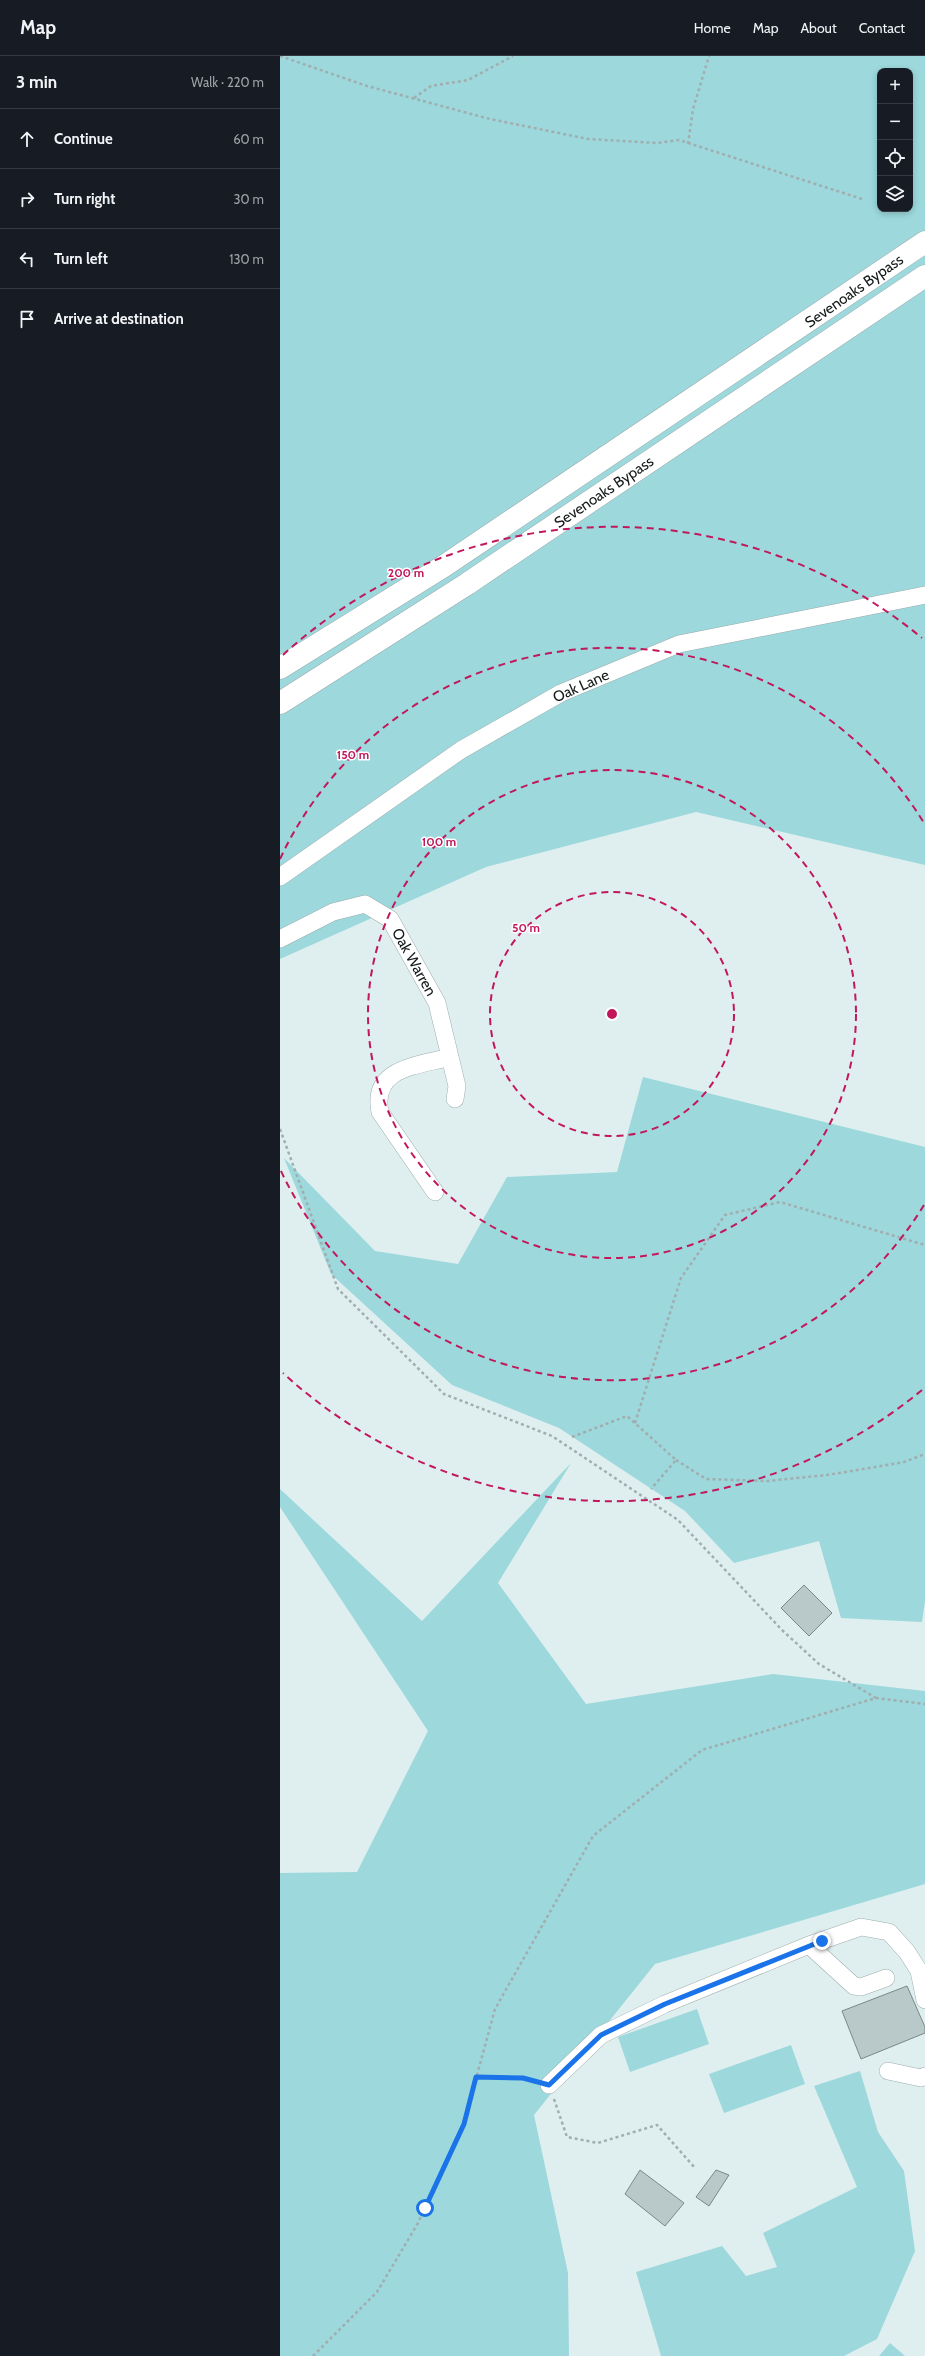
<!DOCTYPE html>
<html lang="en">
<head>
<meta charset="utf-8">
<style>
  body { margin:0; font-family:Cabin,sans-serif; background:#242831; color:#f1f3f6 }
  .controls { position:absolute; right:12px; top:12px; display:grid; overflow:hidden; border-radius:8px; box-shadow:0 2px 6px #0003 }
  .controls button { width:36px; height:36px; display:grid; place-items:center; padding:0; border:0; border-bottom:1px solid #363941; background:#171b24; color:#f1f3f6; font:20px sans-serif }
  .stop { position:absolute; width:12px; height:12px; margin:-9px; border:3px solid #1a73e8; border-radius:50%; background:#fff }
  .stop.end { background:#1a73e8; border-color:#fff; box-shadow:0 1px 4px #0008 }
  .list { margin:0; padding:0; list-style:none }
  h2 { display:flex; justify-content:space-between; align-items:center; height:52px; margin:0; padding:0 16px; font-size:17px }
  h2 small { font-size:13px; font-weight:400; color:#9ea1a6 }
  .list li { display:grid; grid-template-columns:26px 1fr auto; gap:12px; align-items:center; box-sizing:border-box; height:60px; padding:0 16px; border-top:1px solid #363941 }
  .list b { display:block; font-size:15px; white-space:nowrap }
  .list em { font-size:13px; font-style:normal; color:#9ea1a6 }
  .icon { flex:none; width:22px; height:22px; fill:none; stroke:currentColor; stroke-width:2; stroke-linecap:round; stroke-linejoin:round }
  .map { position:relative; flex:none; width:645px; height:2300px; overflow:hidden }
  header { display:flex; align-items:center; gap:24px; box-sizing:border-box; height:56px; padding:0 20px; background:#171b24; border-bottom:1px solid #363941 }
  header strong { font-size:19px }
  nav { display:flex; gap:22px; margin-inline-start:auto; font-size:14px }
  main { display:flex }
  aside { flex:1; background:#171b24 }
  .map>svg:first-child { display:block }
  .green { fill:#9cd8dc; fill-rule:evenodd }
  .building { fill:#b9c8c9; stroke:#798888 }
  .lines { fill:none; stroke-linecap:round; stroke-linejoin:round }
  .minor-casing { stroke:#9dadae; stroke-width:18 }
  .highway-casing { stroke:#9dadae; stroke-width:23 }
  .path { stroke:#a1aeaf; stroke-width:2.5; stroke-dasharray:3 3; stroke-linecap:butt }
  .minor { stroke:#fff; stroke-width:17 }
  .highway { stroke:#fff; stroke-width:22 }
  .route { stroke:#1a73e8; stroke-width:5 }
  .ring { fill:none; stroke:#c2185b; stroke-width:2; stroke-dasharray:7 5 }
  .labels { text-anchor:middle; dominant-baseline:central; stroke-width:3; stroke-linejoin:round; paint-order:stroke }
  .street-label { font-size:15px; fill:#14191a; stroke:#fff }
  .centre { fill:#c2185b; stroke:#fff; stroke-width:2 }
  .ring-label { font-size:12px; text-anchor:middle; font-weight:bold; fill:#c2185b; stroke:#fff; stroke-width:3; stroke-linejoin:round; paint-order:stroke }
</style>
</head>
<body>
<header>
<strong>Map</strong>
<nav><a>Home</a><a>Map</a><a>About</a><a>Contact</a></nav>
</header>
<main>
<aside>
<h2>3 min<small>Walk · 220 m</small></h2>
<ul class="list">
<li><svg class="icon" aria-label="ahead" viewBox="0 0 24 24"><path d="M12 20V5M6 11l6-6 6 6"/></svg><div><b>Continue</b></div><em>60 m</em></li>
<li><svg class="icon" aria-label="right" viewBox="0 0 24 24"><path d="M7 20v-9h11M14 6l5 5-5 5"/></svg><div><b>Turn right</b></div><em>30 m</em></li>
<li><svg class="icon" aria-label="left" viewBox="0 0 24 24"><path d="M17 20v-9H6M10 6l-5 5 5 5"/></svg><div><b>Turn left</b></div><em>130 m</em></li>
<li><svg class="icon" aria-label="arrive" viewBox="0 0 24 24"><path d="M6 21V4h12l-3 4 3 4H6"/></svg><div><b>Arrive at destination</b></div></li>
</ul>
</aside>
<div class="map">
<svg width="645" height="2300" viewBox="0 0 645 2300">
  <rect width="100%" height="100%" fill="#dfeff0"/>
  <path class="green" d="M0,0H645V809L416,756L206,811L0,903ZM600,15H630V153H600Z
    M363,1021L645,1091V1545L642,1566L561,1562L539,1485L454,1507L405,1455L279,1372L172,1329L51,1218L4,1102L95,1195L178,1208L227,1121L337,1116Z
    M291,1407L218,1527L306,1648L493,1618L645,1635V1828L375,1908L254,2059L288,2217L289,2300H0V1817L77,1816L148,1675L0,1451V1433L142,1565Z
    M417,1953L429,1988L350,2016L338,1981Z
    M511,1989L525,2028L444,2057L429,2018Z
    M580,2015L598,2076L624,2115L635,2195L597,2283L564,2300H381L356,2216L442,2190L466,2220L497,2211L483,2177L577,2131L534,2030Z
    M610,2287L625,2300H599Z"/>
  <path class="building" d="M524,1529L552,1557L529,1580L501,1552Z
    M627,1930L645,1971V1977L581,2003L562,1955Z
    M360,2114L404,2147L385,2170L345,2138Z
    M436,2114L449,2119L429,2150L416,2141Z"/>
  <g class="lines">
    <g class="minor-casing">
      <path id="minor" d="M0,821L181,694L281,637L399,588L645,539
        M0,883L53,856L85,848L110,863L157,947L177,1030L175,1043
        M155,1136L100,1056C91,1011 138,1010 170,1001
        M529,1889L574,1930L581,1931L606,1922
        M608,2015L641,2022L645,2020
        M269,2029L321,1979L385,1948L529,1889L581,1871L609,1876L627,1896L639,1915L645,1944"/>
    </g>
    <g class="highway-casing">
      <path id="highway" d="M0,612L164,510L645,186
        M0,647L187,528L645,220"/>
    </g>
    <path class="path" d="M0,0L87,30L210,63L308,83L377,87L399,84L582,143
      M134,42L151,30L188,24L233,0
      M408,88L413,53L429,0
      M0,1073L58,1233L164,1338L272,1380L398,1464L502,1574L539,1608L596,1642
      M355,1367L401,1222L445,1159L500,1146L645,1189
      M292,1381L347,1360L396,1404L371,1433
      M396,1404L426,1423L487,1425L547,1419L624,1406L645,1398
      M196,2021L243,2022L254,2025
      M274,2043L287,2081L318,2087L377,2069L415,2112
      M33,2300L97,2236L138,2167L184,2067L215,1953L313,1780L422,1694L596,1642L645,1648"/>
    <use href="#minor" class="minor"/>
    <use href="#highway" class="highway"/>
  </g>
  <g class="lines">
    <path class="route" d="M145,2152L184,2068L196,2021L243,2022L269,2029L321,1979L385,1948L542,1885"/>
  </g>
  <g class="ring">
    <circle cx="332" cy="958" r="122"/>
    <circle cx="332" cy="958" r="244"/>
    <path d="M644 1149A366 366 0 0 1 0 1113M0 803A366 366 0 0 1 644 767"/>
    <path d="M642 1334A487 487 0 0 1 3 1317M3 599A487 487 0 0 1 642 582"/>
  </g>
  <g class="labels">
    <g class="street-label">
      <text transform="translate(574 235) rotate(-35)">Sevenoaks Bypass</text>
      <text transform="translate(324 436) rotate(-34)">Sevenoaks Bypass</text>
      <text transform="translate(301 630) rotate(-24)">Oak Lane</text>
      <text transform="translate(134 906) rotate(61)">Oak Warren</text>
    </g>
  </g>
  <circle cx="332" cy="958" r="6" class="centre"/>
  <g class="ring-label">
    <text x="126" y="521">200 m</text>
    <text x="73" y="703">150 m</text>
    <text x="159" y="790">100 m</text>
    <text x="246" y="876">50 m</text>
  </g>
</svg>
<div class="controls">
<button>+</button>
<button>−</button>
<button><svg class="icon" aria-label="locate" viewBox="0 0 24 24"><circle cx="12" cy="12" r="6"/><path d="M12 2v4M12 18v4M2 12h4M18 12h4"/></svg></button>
<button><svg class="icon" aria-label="layers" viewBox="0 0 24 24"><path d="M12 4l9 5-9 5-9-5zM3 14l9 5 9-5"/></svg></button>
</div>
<div class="stop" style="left:145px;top:2152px"></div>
<div class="stop end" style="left:542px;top:1885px"></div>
</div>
</main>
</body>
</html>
